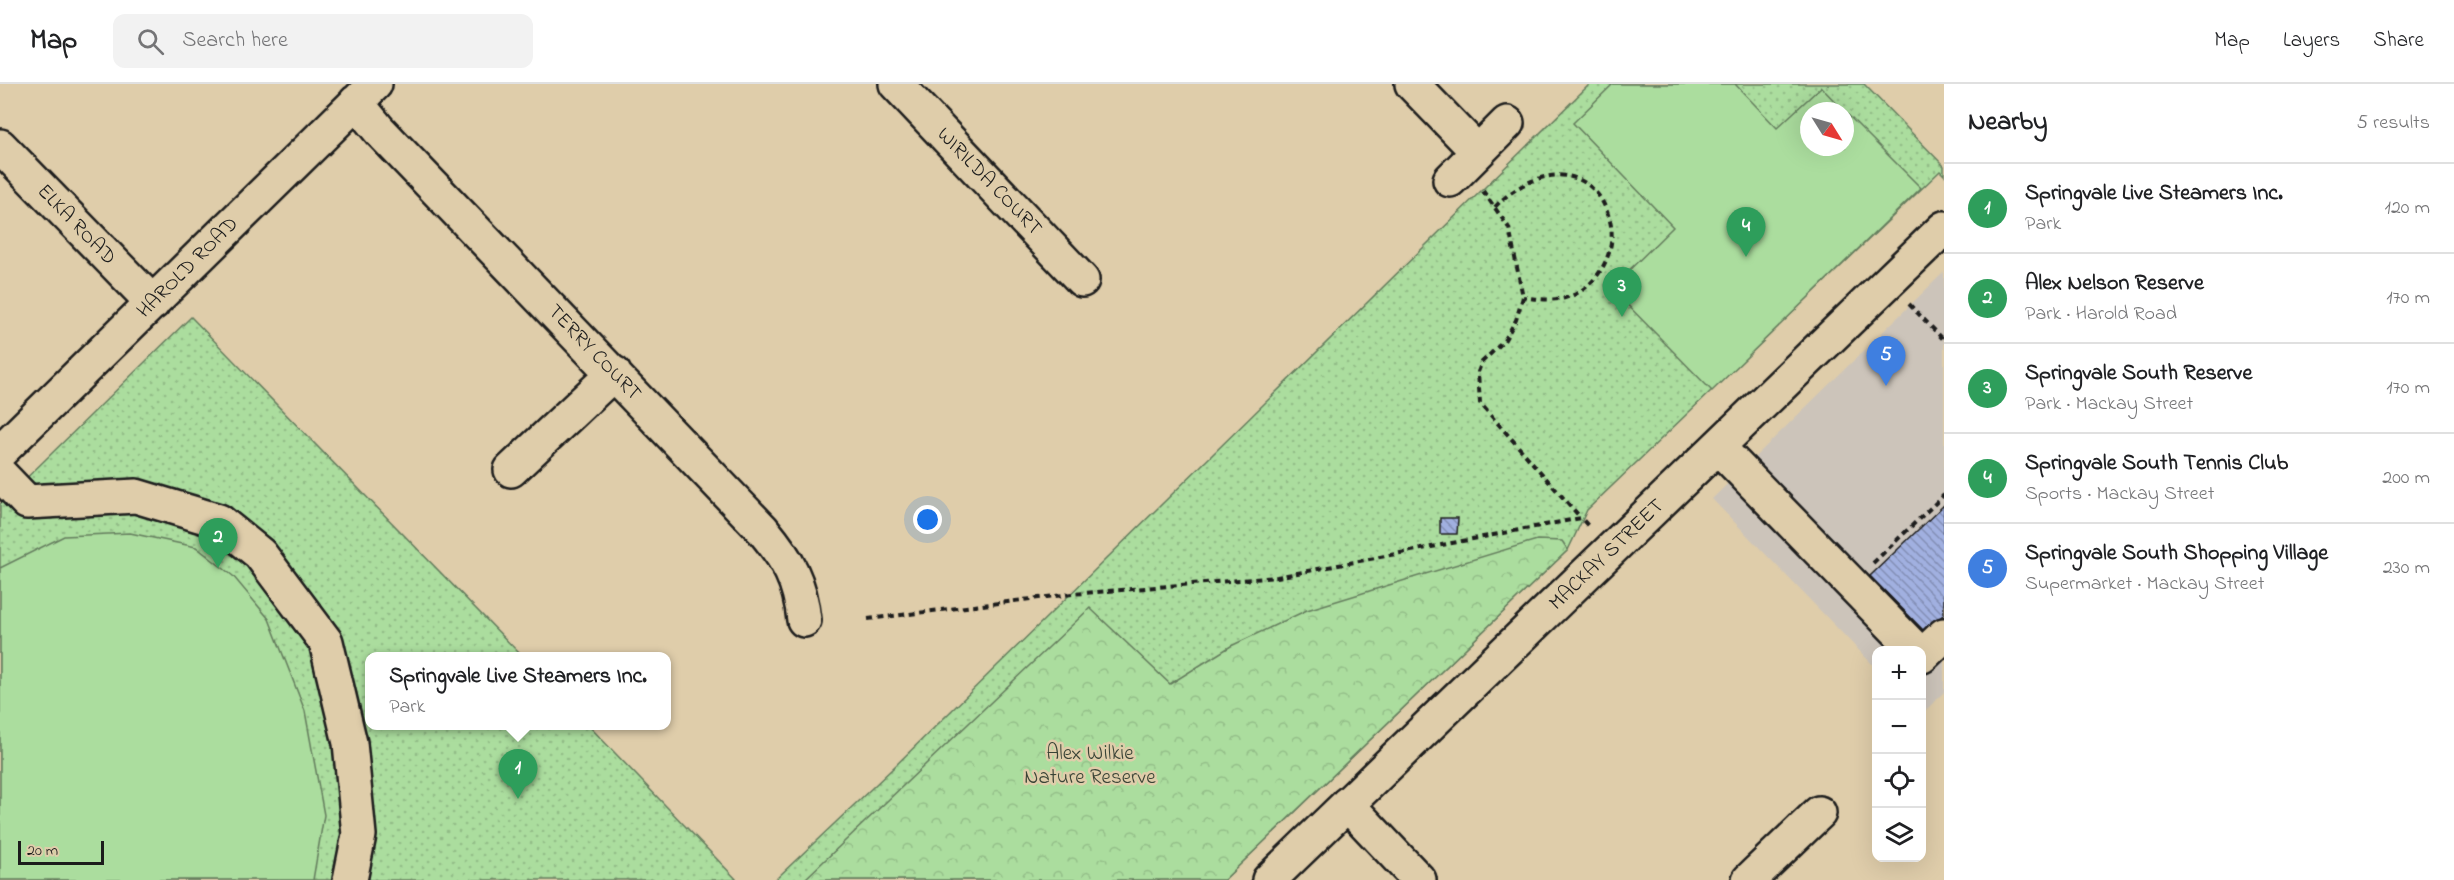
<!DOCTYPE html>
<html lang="en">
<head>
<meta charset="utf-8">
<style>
  body { margin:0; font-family:"Indie Flower",sans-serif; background:#f2f2f2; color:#202124 }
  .controls { position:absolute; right:18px; bottom:18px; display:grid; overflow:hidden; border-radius:12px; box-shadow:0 6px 24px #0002 }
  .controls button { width:54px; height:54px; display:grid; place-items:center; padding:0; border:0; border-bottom:2px solid #e0e0e0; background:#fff; color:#202124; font:30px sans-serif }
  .compass { position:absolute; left:1800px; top:18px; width:54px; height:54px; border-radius:50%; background:#fff; box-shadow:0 6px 24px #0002; rotate:127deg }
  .scale { position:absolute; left:18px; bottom:15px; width:86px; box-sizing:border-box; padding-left:6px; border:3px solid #1c1c1c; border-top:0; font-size:16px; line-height:21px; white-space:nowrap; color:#1c1c1c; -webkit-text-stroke:4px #dfcdaa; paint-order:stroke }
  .you { position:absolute; left:928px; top:436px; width:21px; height:21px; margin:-15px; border:4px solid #fff; border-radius:50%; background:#1a73e8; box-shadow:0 0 0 9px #1a73e833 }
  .badge { display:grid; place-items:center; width:39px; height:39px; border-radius:50%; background:#ea580c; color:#fff; font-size:20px; font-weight:700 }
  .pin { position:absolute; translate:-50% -50px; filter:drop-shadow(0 2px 3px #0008) }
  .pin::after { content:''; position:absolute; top:32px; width:21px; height:18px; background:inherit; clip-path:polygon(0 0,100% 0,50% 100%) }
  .popup { position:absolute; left:365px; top:568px; width:306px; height:78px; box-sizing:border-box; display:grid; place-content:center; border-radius:12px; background:#fff; filter:drop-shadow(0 2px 4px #0005); font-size:20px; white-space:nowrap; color:#757577 }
  .popup b { font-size:22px; color:#202124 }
  .popup::after { content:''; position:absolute; left:50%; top:100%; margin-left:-12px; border:12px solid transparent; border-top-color:#fff }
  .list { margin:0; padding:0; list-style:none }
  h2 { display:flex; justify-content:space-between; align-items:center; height:78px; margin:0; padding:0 24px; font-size:26px }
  h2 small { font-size:20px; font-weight:400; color:#757577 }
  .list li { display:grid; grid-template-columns:39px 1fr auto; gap:18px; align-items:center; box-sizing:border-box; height:90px; padding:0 24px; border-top:2px solid #e0e0e0 }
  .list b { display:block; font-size:22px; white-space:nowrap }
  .list p { margin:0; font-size:20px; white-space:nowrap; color:#757577 }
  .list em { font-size:20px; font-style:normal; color:#757577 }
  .icon { flex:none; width:33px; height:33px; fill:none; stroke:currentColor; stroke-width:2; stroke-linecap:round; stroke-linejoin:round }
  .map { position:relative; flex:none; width:1944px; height:796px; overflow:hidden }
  header { display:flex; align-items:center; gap:36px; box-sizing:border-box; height:84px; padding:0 30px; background:#fff; border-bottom:2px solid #e0e0e0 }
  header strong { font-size:28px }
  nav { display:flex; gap:33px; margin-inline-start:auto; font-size:21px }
  .search { width:420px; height:54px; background:#f2f2f2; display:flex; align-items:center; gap:15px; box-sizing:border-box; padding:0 21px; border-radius:12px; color:#757577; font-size:22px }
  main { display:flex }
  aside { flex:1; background:#fff }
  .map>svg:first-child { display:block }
  .built { fill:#ccc4ba }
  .green { fill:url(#green-dots); stroke:#647c5d; stroke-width:1.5; fill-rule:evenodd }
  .forest { fill:url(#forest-crowns); stroke:#647c5d; stroke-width:1.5 }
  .pitch { fill:#abdd9e; stroke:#647c5d; stroke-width:1.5 }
  .building { fill:url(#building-back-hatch); stroke:#1c1c1c; stroke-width:1.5 }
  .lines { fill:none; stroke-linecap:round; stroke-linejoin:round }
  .minor-casing { stroke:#1c1c1c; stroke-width:38 }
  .path { stroke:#1c1c1c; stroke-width:4; stroke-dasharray:6 4.5; stroke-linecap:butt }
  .minor { stroke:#dfcdaa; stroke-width:33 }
  .labels { text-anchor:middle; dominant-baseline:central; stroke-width:5; stroke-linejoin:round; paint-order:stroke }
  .street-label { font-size:21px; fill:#1c1c1c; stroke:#dfcdaa }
  .park-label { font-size:21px; fill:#394336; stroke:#dfcdaa }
</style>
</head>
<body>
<header>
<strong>Map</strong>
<div class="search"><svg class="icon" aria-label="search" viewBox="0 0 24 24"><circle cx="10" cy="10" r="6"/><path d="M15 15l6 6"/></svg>Search here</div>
<nav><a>Map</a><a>Layers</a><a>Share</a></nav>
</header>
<main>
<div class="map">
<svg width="1944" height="796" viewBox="0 0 1944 796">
  <defs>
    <pattern id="green-dots" width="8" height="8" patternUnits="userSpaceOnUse" patternTransform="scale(1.5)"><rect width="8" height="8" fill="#abdd9e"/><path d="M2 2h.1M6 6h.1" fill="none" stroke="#93bd88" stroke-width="1.8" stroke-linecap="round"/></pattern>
    <pattern id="forest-crowns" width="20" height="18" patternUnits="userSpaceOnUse" patternTransform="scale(1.5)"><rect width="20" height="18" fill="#abdd9e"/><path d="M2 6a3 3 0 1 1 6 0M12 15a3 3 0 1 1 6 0" fill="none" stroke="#93bd88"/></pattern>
    <pattern id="building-back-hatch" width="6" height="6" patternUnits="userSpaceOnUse" patternTransform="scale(1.5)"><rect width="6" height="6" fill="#a1b0e0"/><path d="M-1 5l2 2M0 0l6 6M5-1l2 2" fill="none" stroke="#828eb5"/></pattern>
  </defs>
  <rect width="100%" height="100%" fill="#dfcdaa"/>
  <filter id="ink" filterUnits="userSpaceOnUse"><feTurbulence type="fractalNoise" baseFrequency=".0167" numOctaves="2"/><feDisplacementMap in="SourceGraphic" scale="12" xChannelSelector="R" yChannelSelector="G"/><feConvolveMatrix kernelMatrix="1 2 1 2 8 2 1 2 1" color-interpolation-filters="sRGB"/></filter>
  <g filter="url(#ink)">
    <path class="built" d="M1944,188V608L1922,630V566H1876V584L1712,415Z"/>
    <path class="green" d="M1590,0H1864L1944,82V91L1940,87L1587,426L1568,466L1224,796H775L892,685ZM1809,27H1845V63H1809Z
      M191,233L522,572H370V642H589L737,796H0V420Z"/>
    <path class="forest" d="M1537,456L1562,457L1568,466L1224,796H804L1090,524L1170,600L1231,562L1307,526Z"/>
    <path class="pitch" d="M1613,0H1735L1777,44L1821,3L1844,27H1809V63H1845V28L1921,104L1712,307L1611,204L1673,143L1573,39Z
      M130,449L196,463L233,492L269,535L305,627L324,731L313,796H0V484L64,452Z"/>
    <path class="building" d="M1944,421V530L1925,548L1870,492Z
      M1440,434H1458L1457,450H1440Z"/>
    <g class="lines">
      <g class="minor-casing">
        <path id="minor" d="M896,0L1082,196
          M1412,0L1478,68
          M356,18L379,46L763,446C788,476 800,497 804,536
          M0,62L153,219
          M1450,96L1507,39
          M1718,363L1916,566
          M0,368L375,0
          M511,386L614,289
          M0,390L27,418L136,412L219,437L260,470L326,558L350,659L359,751L350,796
          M1922,572L1944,551
          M1347,720L1419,796
          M1269,796L1944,144
          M1749,796L1819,729"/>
      </g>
      <path class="path" d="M1483,107L1509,144L1523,213L1516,236L1504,257L1482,278L1478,288L1480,319L1580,433
        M1495,123C1531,84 1593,73 1610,137C1618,168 1596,206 1565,214C1552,217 1536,215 1523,213
        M1909,220L1944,256
        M1873,479L1944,411
        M868,535L1072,510L1277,493L1581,434L1590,444"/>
      <use href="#minor" class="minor"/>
    </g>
  </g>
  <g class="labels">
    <g class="street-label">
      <text transform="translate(989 98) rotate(46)">WIRILDA COURT</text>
      <text transform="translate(76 141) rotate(46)">ELKA ROAD</text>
      <text transform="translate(188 184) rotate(-45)">HAROLD ROAD</text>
      <text transform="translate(594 269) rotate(46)">TERRY COURT</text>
      <text transform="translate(1607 471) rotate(-44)">MACKAY STREET</text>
    </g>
    <g class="park-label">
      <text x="1090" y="670">Alex Wilkie<tspan x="1090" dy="24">Nature Reserve</tspan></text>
    </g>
  </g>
</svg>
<div class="controls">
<button>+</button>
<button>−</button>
<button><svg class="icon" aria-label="locate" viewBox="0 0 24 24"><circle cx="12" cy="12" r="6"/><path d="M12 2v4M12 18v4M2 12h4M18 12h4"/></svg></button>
<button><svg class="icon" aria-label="layers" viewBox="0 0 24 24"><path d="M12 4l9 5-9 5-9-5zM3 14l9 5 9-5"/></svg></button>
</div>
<svg class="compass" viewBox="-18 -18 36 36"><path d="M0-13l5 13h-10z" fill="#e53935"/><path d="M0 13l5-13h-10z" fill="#757577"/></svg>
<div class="scale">20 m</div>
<div class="you"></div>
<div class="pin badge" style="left:518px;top:715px;background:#2e9e5b">1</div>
<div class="popup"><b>Springvale Live Steamers Inc.</b>Park</div>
<div class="pin badge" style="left:218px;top:484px;background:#2e9e5b">2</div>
<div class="pin badge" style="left:1622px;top:233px;background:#2e9e5b">3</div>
<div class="pin badge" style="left:1746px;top:173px;background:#2e9e5b">4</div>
<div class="pin badge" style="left:1886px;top:302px;background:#3f7fe0">5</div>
</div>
<aside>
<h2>Nearby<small>5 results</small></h2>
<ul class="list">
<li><span class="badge" style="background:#2e9e5b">1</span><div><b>Springvale Live Steamers Inc.</b><p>Park</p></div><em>120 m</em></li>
<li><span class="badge" style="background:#2e9e5b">2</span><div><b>Alex Nelson Reserve</b><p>Park · Harold Road</p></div><em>170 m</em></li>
<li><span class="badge" style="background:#2e9e5b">3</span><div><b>Springvale South Reserve</b><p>Park · Mackay Street</p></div><em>170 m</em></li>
<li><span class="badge" style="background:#2e9e5b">4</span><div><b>Springvale South Tennis Club</b><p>Sports · Mackay Street</p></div><em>200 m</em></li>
<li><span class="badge" style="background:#3f7fe0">5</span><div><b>Springvale South Shopping Village</b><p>Supermarket · Mackay Street</p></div><em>230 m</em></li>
</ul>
</aside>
</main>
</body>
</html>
